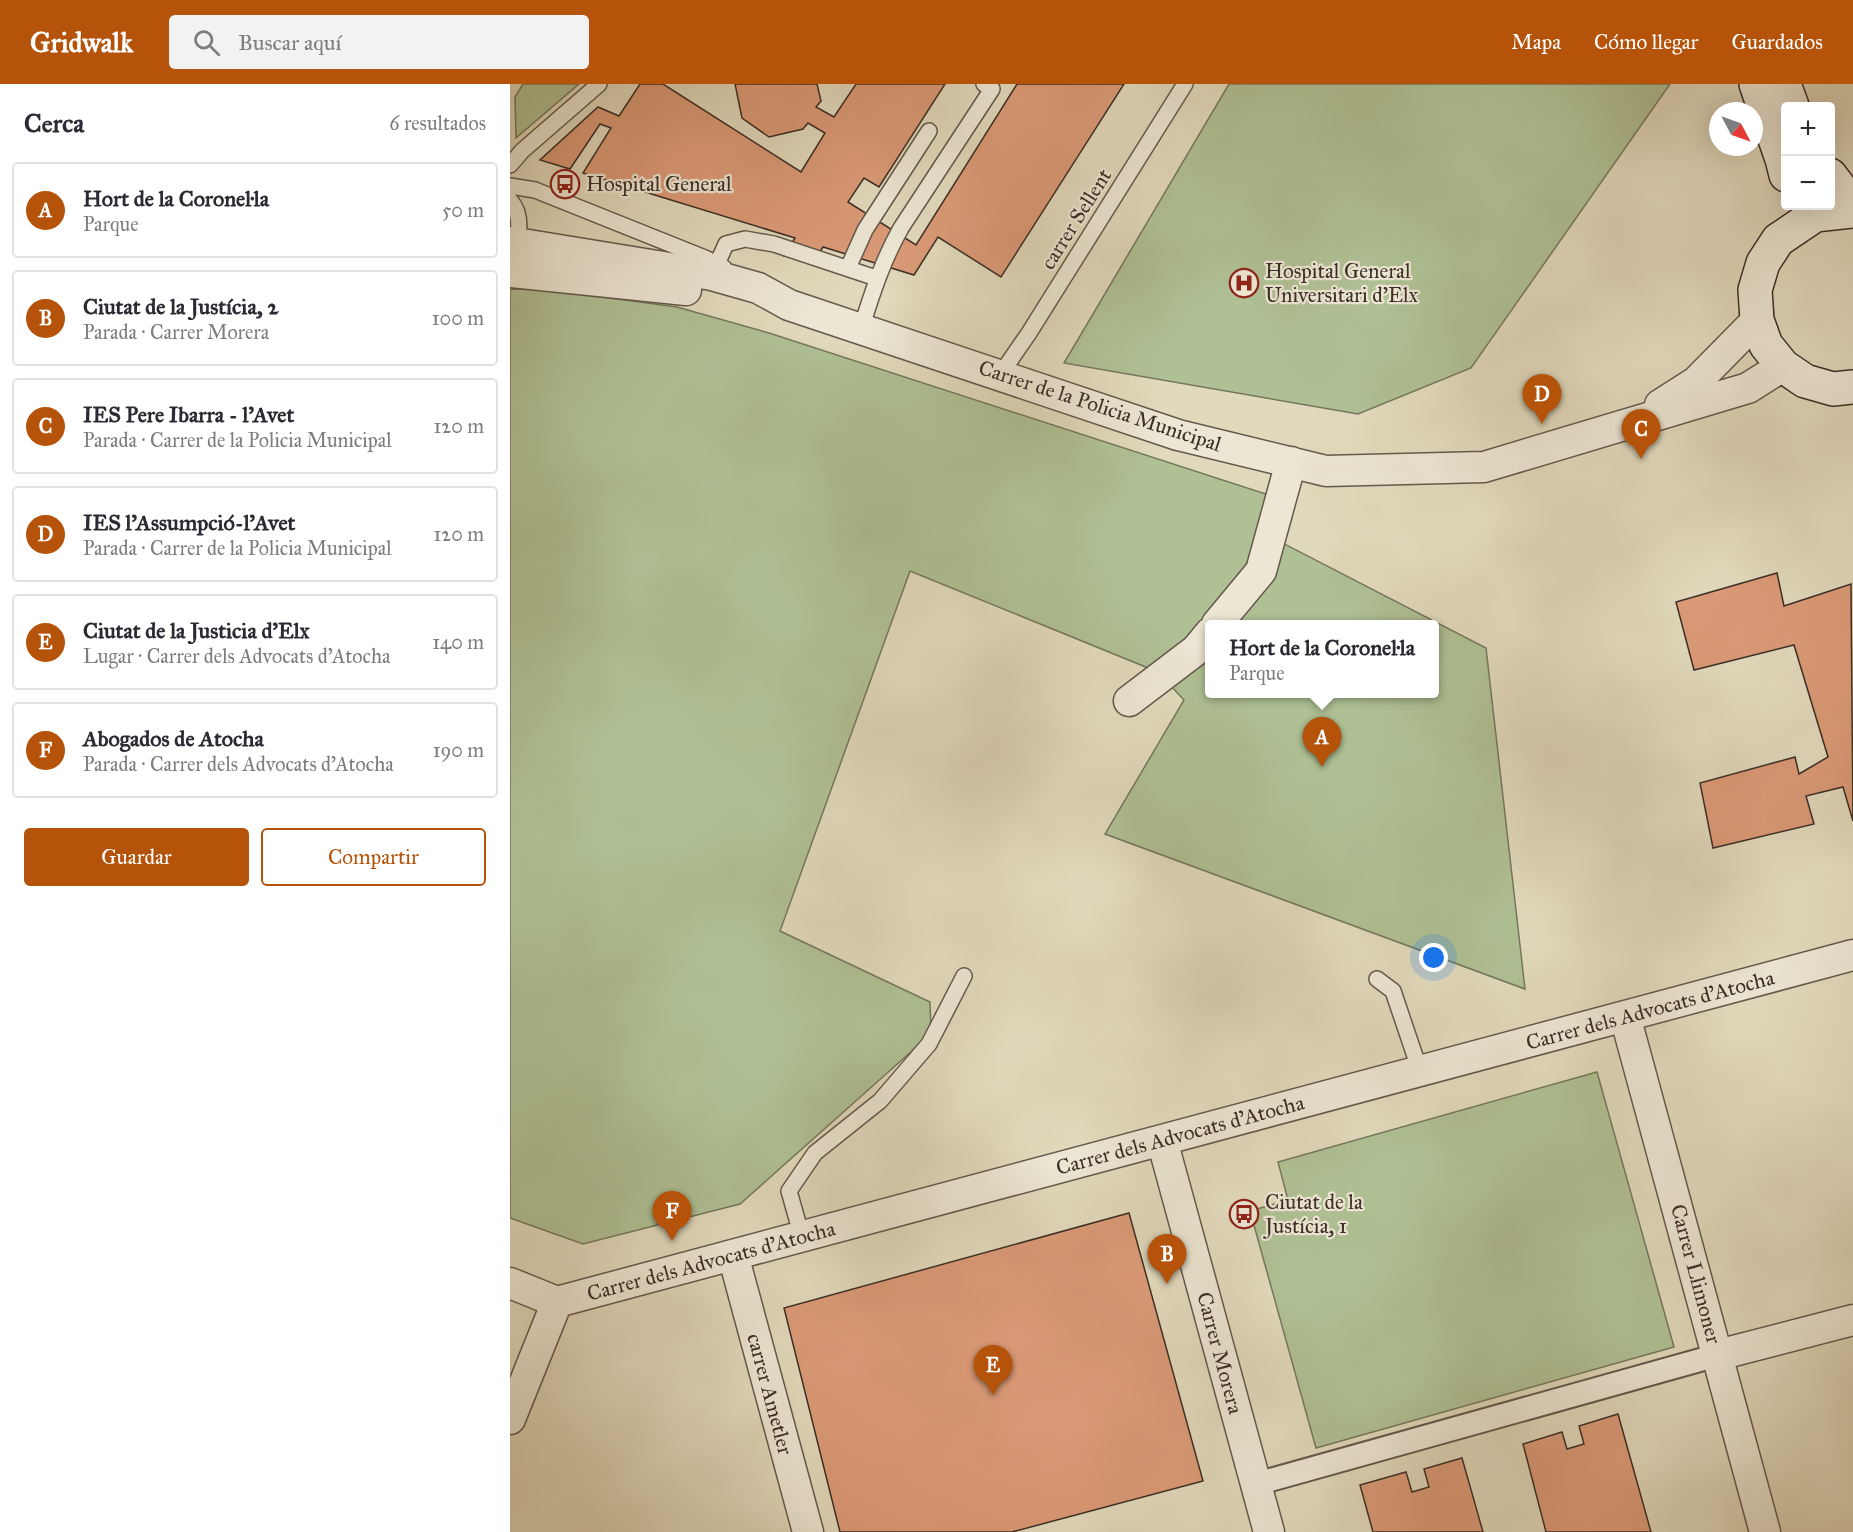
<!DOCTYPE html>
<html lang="es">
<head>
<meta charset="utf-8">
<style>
  body { margin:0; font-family:"IM FELL Great Primer",serif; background:#f2f2f3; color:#2b2b33 }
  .controls { position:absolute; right:18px; top:18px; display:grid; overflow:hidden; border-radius:6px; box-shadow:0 6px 24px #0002 }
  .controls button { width:54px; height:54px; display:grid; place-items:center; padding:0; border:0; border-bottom:2px solid #e1e1e2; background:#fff; color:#2b2b33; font:30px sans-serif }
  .compass { position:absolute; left:1199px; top:18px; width:54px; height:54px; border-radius:50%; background:#fff; box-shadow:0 6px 24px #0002; rotate:131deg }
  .you { position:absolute; left:924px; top:874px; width:21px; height:21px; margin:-15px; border:4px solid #fff; border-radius:50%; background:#1a73e8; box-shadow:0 0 0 9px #1a73e833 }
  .badge { display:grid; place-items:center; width:39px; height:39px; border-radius:50%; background:#b45309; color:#fff; font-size:20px; font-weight:700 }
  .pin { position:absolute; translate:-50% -50px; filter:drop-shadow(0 2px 3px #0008) }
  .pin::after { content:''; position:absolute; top:32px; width:21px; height:18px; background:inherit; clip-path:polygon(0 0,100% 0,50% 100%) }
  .popup { position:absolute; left:695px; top:536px; width:234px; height:78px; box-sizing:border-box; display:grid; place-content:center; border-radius:6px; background:#fff; filter:drop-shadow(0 2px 4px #0005); font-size:20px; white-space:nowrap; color:#7c7c81 }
  .popup b { font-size:22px; color:#2b2b33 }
  .popup::after { content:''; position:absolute; left:50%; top:100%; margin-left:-12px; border:12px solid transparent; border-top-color:#fff }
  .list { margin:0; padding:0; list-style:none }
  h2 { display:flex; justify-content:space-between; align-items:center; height:78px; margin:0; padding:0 24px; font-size:26px }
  h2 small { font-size:20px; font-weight:400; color:#7c7c81 }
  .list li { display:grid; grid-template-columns:39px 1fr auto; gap:18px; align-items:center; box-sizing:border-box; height:96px; margin:0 12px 12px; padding:0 12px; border:2px solid #e1e1e2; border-radius:6px }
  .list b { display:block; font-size:22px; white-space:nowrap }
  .list p { margin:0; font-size:20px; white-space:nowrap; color:#7c7c81 }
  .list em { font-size:20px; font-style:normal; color:#7c7c81 }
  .actions { display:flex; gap:12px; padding:18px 24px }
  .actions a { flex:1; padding:14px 0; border:2px solid #b45309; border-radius:6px; text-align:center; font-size:21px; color:#b45309 }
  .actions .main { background:#b45309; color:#fff }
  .icon { flex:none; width:33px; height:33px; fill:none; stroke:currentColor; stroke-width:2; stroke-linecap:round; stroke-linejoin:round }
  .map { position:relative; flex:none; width:1343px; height:1448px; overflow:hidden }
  header { display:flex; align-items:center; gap:36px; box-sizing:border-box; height:84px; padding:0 30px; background:#b45309; color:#fff }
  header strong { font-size:28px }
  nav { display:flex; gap:33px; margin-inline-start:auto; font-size:21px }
  .search { width:420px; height:54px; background:#f2f2f3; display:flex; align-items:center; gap:15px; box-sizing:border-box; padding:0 21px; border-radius:6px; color:#7c7c81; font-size:22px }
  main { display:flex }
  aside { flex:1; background:#fff }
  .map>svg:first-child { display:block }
  .green { fill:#afc094; stroke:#75775d; stroke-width:1.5; fill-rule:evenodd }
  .building { fill:#db9a77; stroke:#3b2e26; stroke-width:1.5 }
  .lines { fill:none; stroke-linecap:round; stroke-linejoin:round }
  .service-casing { stroke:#64594c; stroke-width:18 }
  .pedestrian-casing { stroke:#64594c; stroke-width:26 }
  .minor-casing { stroke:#64594c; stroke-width:33 }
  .secondary-casing { stroke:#3b2e26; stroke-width:36 }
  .service { stroke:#ece6d3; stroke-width:15 }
  .pedestrian { stroke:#ece6d3; stroke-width:22 }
  .minor { stroke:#ece6d3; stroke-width:30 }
  .secondary { stroke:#ece6d3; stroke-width:33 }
  .labels { text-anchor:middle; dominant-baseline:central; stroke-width:4.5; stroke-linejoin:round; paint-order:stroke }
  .poi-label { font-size:21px; fill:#3b2e26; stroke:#ece6d3; text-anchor:start }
  .street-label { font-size:21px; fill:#3b2e26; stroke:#ece6d3 }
</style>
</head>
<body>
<header>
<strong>Gridwalk</strong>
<div class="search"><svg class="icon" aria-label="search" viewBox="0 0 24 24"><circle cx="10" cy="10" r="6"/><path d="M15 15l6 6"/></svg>Buscar aquí</div>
<nav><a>Mapa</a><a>Cómo llegar</a><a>Guardados</a></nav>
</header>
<main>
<aside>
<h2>Cerca<small>6 resultados</small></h2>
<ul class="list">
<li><span class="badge">A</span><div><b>Hort de la Coronel·la</b><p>Parque</p></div><em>50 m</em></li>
<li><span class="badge">B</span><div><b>Ciutat de la Justícia, 2</b><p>Parada · Carrer Morera</p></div><em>100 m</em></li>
<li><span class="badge">C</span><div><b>IES Pere Ibarra - l'Avet</b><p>Parada · Carrer de la Policia Municipal</p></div><em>120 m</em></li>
<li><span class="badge">D</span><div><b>IES l'Assumpció-l'Avet</b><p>Parada · Carrer de la Policia Municipal</p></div><em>120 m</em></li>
<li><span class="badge">E</span><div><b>Ciutat de la Justicia d'Elx</b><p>Lugar · Carrer dels Advocats d'Atocha</p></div><em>140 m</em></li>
<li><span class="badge">F</span><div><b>Abogados de Atocha</b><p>Parada · Carrer dels Advocats d'Atocha</p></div><em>190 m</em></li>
</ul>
<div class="actions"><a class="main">Guardar</a><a>Compartir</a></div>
</aside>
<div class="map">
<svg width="1343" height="1448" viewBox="0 0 1343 1448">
  <rect width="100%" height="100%" fill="#e1d9bc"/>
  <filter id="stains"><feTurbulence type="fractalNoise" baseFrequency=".00333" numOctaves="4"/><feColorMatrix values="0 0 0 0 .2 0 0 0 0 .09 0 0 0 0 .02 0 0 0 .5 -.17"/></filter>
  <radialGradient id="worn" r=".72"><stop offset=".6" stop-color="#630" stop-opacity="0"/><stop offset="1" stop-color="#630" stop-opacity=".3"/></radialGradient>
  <path class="green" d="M13,0H69L6,54L5,13Z
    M719,0H1160L961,284L848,330L554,279Z
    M0,205L40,206L167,223L259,249L762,412L759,452L976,564L1015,905L595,750L674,616L648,588L400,487L270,847L420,918L421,950L230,1120L73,1160L0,1134ZM700,540H924V610H700Z
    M1087,988L1164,1263L806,1364L740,1127L778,1116L768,1078Z"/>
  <path class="building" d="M130,0H153L291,88L315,49L298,39L293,45L259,53L232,34L225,0H307L311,17L306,23L324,33L346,0H435L369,103L354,94L338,118L406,161L507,0H614L491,193L428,153L404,191L313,163L307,173L274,172L285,154L73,89L101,44L90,40L60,85L30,76L88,23L109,32Z
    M1267,489L1274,522L1341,500L1343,737L1333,703L1296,712L1304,740L1203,764L1190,699L1285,673L1289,690L1318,673L1284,561L1184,586L1166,518Z
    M619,1129L693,1397L502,1448H330L274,1224Z
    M1108,1330L1141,1448H1036L1013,1360L1052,1348L1057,1365L1074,1360L1069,1342Z
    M952,1374L973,1448H863L850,1401L896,1388L902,1408L919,1403L914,1385Z"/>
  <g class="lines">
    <g class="service-casing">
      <path id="service" d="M0,81L12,67L89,0
        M0,102L25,106L195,174L214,184
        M0,116C12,130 10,148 5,164
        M338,184L355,146L419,47
        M203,189L216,160L235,155L264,160L366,194
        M351,245C362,209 373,176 391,144L482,5L474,0
        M490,291L519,249L675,0
        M867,895L883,907L910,987
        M292,1153L279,1107L305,1069L370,1017L419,960L454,892"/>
    </g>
    <g class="pedestrian-casing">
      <path id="pedestrian" d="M746,1400L1208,1271"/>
    </g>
    <g class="minor-casing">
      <path id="minor" d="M0,158L202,191L248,204L279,221L668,351L816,387L974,383L1238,304L1273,282
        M0,188L176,206
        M1150,321L1186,298L1247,236
        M707,540L751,487L781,378
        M619,617L686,566L700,549
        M1115,932L1255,1448
        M652,1056L759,1448
        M223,1171L298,1448
        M0,1199L47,1218L1343,871
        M1208,1271L1343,1236
        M0,1335L47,1218"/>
    </g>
    <g class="secondary-casing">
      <path id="secondary" d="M1246,0L1272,75L1276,91
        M1274,0L1282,22
        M1320,91L1343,121
        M1343,127L1305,131L1268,156L1253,179L1245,206L1247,236L1256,261L1273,282L1295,297L1323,305L1343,303"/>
    </g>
    <use href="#service" class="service"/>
    <use href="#pedestrian" class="pedestrian"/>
    <use href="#minor" class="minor"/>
    <use href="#secondary" class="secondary"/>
  </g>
  <defs>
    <g id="bus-ring" transform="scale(1.5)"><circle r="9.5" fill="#ece6d3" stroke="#8f2418" stroke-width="1.5"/><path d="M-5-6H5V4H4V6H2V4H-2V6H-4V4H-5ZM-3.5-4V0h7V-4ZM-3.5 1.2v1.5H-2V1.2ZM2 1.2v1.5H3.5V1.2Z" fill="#8f2418"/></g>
    <g id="hospital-ring" transform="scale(1.5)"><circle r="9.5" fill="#ece6d3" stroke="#8f2418" stroke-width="1.5"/><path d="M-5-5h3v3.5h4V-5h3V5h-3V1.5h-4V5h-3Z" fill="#8f2418"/></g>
  </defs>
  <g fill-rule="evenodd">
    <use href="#bus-ring" x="55" y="100"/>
    <use href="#hospital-ring" x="734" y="199"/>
    <use href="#bus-ring" x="734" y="1130"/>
  </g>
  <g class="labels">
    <g class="poi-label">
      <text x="76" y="100">Hospital General</text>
      <text x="755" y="187">Hospital General<tspan x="755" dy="24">Universitari d'Elx</tspan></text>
      <text x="755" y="1118">Ciutat de la<tspan x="755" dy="24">Justícia, 1</tspan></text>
    </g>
    <g class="street-label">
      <text transform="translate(566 135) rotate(-58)">carrer Sellent</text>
      <text transform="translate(590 322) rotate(18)">Carrer de la Policia Municipal</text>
      <text transform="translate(1140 926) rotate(-15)">Carrer dels Advocats d'Atocha</text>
      <text transform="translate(670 1051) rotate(-15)">Carrer dels Advocats d'Atocha</text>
      <text transform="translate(201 1177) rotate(-15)">Carrer dels Advocats d'Atocha</text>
      <text transform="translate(1186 1190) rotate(75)">Carrer Llimoner</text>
      <text transform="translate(710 1269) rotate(75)">Carrer Morera</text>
      <text transform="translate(260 1310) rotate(75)">carrer Ametler</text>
    </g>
  </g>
  <rect width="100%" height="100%" filter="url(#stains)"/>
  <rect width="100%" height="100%" fill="url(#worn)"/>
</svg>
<div class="controls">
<button>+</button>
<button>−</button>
</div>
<svg class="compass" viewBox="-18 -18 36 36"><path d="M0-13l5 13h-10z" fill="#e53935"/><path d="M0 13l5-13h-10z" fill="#7c7c81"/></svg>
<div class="you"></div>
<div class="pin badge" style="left:812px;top:683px">A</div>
<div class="popup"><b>Hort de la Coronel·la</b>Parque</div>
<div class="pin badge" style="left:657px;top:1200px">B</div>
<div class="pin badge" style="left:1131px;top:375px">C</div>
<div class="pin badge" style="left:1032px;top:340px">D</div>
<div class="pin badge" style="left:483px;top:1311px">E</div>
<div class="pin badge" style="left:162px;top:1157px">F</div>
</div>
</main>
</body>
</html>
